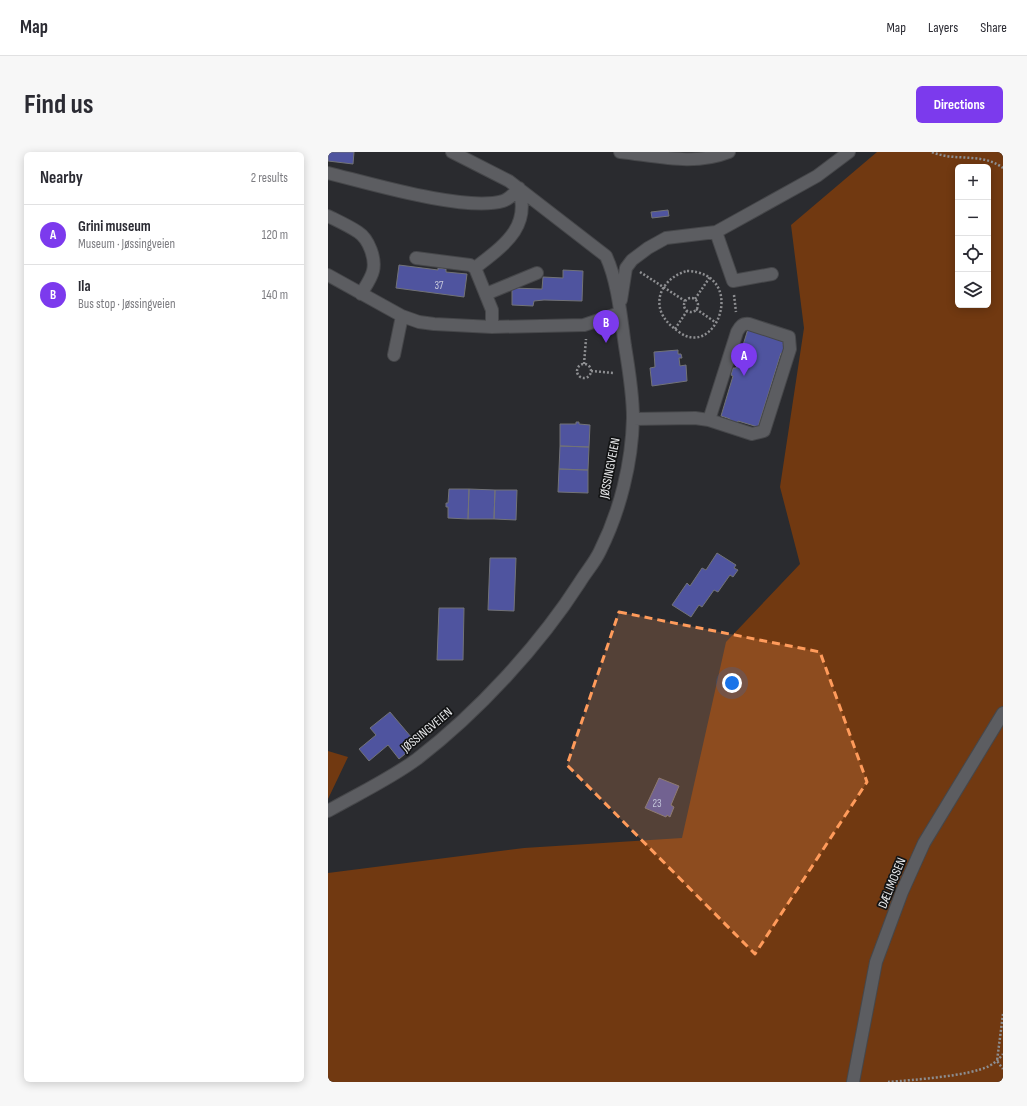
<!DOCTYPE html>
<html lang="en">
<head>
<meta charset="utf-8">
<style>
  body { margin:0; font-family:"Sofia Sans Condensed",sans-serif; background:#f7f7f7; color:#2b2b33 }
  .controls { position:absolute; right:12px; top:12px; display:grid; overflow:hidden; border-radius:6px; box-shadow:0 2px 10px #0003 }
  .controls button { width:36px; height:36px; display:grid; place-items:center; padding:0; border:0; border-bottom:1px solid #e1e1e2; background:#fff; color:#2b2b33; font:20px sans-serif }
  .you { position:absolute; left:404px; top:531px; width:14px; height:14px; margin:-10px; border:3px solid #fff; border-radius:50%; background:#1a73e8; box-shadow:0 0 0 6px #1a73e833 }
  .badge { display:grid; place-items:center; width:26px; height:26px; border-radius:50%; background:#7c3aed; color:#fff; font-size:13px; font-weight:700 }
  .pin { position:absolute; translate:-50% -33px; filter:drop-shadow(0 1px 2px #0008) }
  .pin::after { content:''; position:absolute; top:21px; width:14px; height:12px; background:inherit; clip-path:polygon(0 0,100% 0,50% 100%) }
  .list { margin:0; padding:0; list-style:none }
  h2 { display:flex; justify-content:space-between; align-items:center; height:52px; margin:0; padding:0 16px; font-size:17px }
  h2 small { font-size:13px; font-weight:400; color:#7c7c81 }
  .list li { display:grid; grid-template-columns:26px 1fr auto; gap:12px; align-items:center; box-sizing:border-box; height:60px; padding:0 16px; border-top:1px solid #e1e1e2 }
  .list b { display:block; font-size:15px; white-space:nowrap }
  .list p { margin:0; font-size:13px; white-space:nowrap; color:#7c7c81 }
  .list em { font-size:13px; font-style:normal; color:#7c7c81 }
  .icon { flex:none; width:22px; height:22px; fill:none; stroke:currentColor; stroke-width:2; stroke-linecap:round; stroke-linejoin:round }
  .map { position:relative; flex:none; width:675px; height:930px; overflow:hidden; border-radius:6px }
  header { display:flex; align-items:center; gap:24px; box-sizing:border-box; height:56px; padding:0 20px; background:#fff; border-bottom:1px solid #e1e1e2 }
  header strong { font-size:19px }
  nav { display:flex; gap:22px; margin-inline-start:auto; font-size:14px }
  .intro { display:flex; align-items:center; justify-content:space-between; box-sizing:border-box; height:96px; padding:0 24px }
  h1 { margin:0; font-size:28px }
  .button { padding:10px 18px; border-radius:6px; background:#7c3aed; color:#fff; font-size:14px; font-weight:700 }
  main { display:flex; gap:24px; padding:0 24px }
  aside { flex:1; background:#fff; border-radius:6px; box-shadow:0 2px 10px #0003 }
  .map>svg:first-child { display:block }
  .green { fill:#713911; fill-rule:evenodd }
  .building { fill:#4f549f; stroke:#727377 }
  .lines { fill:none; stroke-linecap:round; stroke-linejoin:round }
  .minor-casing { stroke:#46474a; stroke-width:14 }
  .path { stroke:#8d8e91; stroke-width:2.5; stroke-dasharray:2 2; stroke-linecap:butt }
  .minor { stroke:#5c5d61; stroke-width:12 }
  .marked { fill:#ff9b5b; fill-opacity:0.2; stroke:#ff9b5b; stroke-width:3; stroke-dasharray:8 5; stroke-linejoin:round }
  .labels { text-anchor:middle; dominant-baseline:central; stroke-width:3.5; stroke-linejoin:round; paint-order:stroke }
  .number-label { font-size:11px; fill:#c2c4d9 }
  .street-label { font-size:13px; fill:#e9eaec; stroke:#131415 }
</style>
</head>
<body>
<header>
<strong>Map</strong>
<nav><a>Map</a><a>Layers</a><a>Share</a></nav>
</header>
<div class="intro"><h1>Find us</h1><a class="button">Directions</a></div>
<main>
<aside>
<h2>Nearby<small>2 results</small></h2>
<ul class="list">
<li><span class="badge">A</span><div><b>Grini museum</b><p>Museum · Jøssingveien</p></div><em>120 m</em></li>
<li><span class="badge">B</span><div><b>Ila</b><p>Bus stop · Jøssingveien</p></div><em>140 m</em></li>
</ul>
</aside>
<div class="map">
<svg width="675" height="930" viewBox="0 0 675 930">
  <rect width="100%" height="100%" fill="#2a2b2f"/>
  <path class="green" d="M549,0H675V930H0V721L196,696L354,686L398,490L472,412L452,335L476,176L463,73ZM630,15H660V153H630Z
    M0,599L20,605L0,647Z"/>
  <path class="building" d="M0,0H26L25,12L0,9Z
    M340,58L341,64L324,66L323,60Z
    M71,113L110,118V116L118,117V120L139,122L136,145L68,136Z
    M235,118L255,119L254,149L216,148L206,149L205,154L184,153V136L214,137L215,125L235,126Z
    M420,177L457,188L455,193L458,194L456,202L453,201L430,275L410,269L409,272L401,270L402,267L393,264L405,224L403,223L405,216H408Z
    M350,198V202H353L354,206H351L352,214L358,213L359,229L324,234L322,216L327,215L326,200Z
    M248,270H251V272L262,273L261,295L232,294V272H248Z
    M232,294L261,295L260,318L231,317Z
    M231,317L260,318V341L230,340Z
    M121,337H141L140,367L120,366V355H118V351H120Z
    M141,337L167,338L166,367H140Z
    M167,338H189L188,368L166,367Z
    M389,401L408,413L406,416L410,418L405,425L402,423L390,440L386,438L374,455L371,453L363,465L344,453L359,431L362,434L374,416L378,418Z
    M162,406H188L186,459L160,458Z
    M111,456H136L135,508H109Z
    M62,560L89,592L71,607L60,593L41,609L31,597L48,583L42,576Z
    M331,626L351,634L343,653L346,655L342,665L339,663L338,665L317,656Z"/>
  <g class="lines">
    <g class="minor-casing">
      <path id="minor" d="M292,0C329,4 366,14 401,0
        M0,21C41,31 137,60 175,49C182,47 186,41 191,36
        M0,64C10,69 21,74 30,80C41,87 48,107 45,119C43,127 37,135 33,142
        M388,80L405,129L444,122
        M88,106L142,113L147,116L164,158V175
        M147,116C176,93 203,76 191,36
        M0,123L74,164L91,170L106,172L164,175L256,173L292,161
        M158,142L209,121
        M293,148L298,116L304,108L320,96L338,86L388,80L489,24L521,0
        M66,203L74,164
        M305,267L367,266L381,268L424,282L436,279L462,197L461,185L421,172C414,171 412,175 409,180L381,268
        M0,659C30,642 62,627 89,607C149,561 211,494 252,430C258,420 267,410 272,399C292,359 304,311 305,266C305,242 301,218 297,194C293,166 290,130 278,104L181,29L124,0
        M525,930L548,810L574,740L596,691L675,561"/>
    </g>
    <path class="path" d="M604,0C627,10 654,0 675,16
      M359,119C420,121 389,208 351,180C344,175 338,170 334,162C325,142 340,124 359,119Z
      M312,120L357,149
      M406,143L408,160
      M356 153a7 7 0 1 1 14 0a7 7 0 1 1-14 0Z
      M367,147L382,125
      M368,157L387,170
      M347,177L359,159
      M256,212L258,187
      M249 219a7 7 0 1 1 14 0a7 7 0 1 1-14 0Z
      M263,219L286,221
      M675,862L669,909L675,917
      M560,930C584,928 642,924 661,914C667,911 671,907 675,902"/>
    <use href="#minor" class="minor"/>
  </g>
  <path class="marked" d="M291,460L492,500L539,630L427,802L239,613Z"/>
  <g class="labels">
    <g class="number-label">
      <text x="111" y="133">37</text>
      <text x="329" y="651">23</text>
    </g>
    <g class="street-label">
      <text transform="translate(282 316) rotate(-79)">JØSSINGVEIEN</text>
      <text transform="translate(99 578) rotate(-40)">JØSSINGVEIEN</text>
      <text transform="translate(564 731) rotate(-68)">DÆLIMOSEN</text>
    </g>
  </g>
</svg>
<div class="controls">
<button>+</button>
<button>−</button>
<button><svg class="icon" aria-label="locate" viewBox="0 0 24 24"><circle cx="12" cy="12" r="6"/><path d="M12 2v4M12 18v4M2 12h4M18 12h4"/></svg></button>
<button><svg class="icon" aria-label="layers" viewBox="0 0 24 24"><path d="M12 4l9 5-9 5-9-5zM3 14l9 5 9-5"/></svg></button>
</div>
<div class="you"></div>
<div class="pin badge" style="left:416px;top:224px">A</div>
<div class="pin badge" style="left:278px;top:191px">B</div>
</div>
</main>
</body>
</html>
